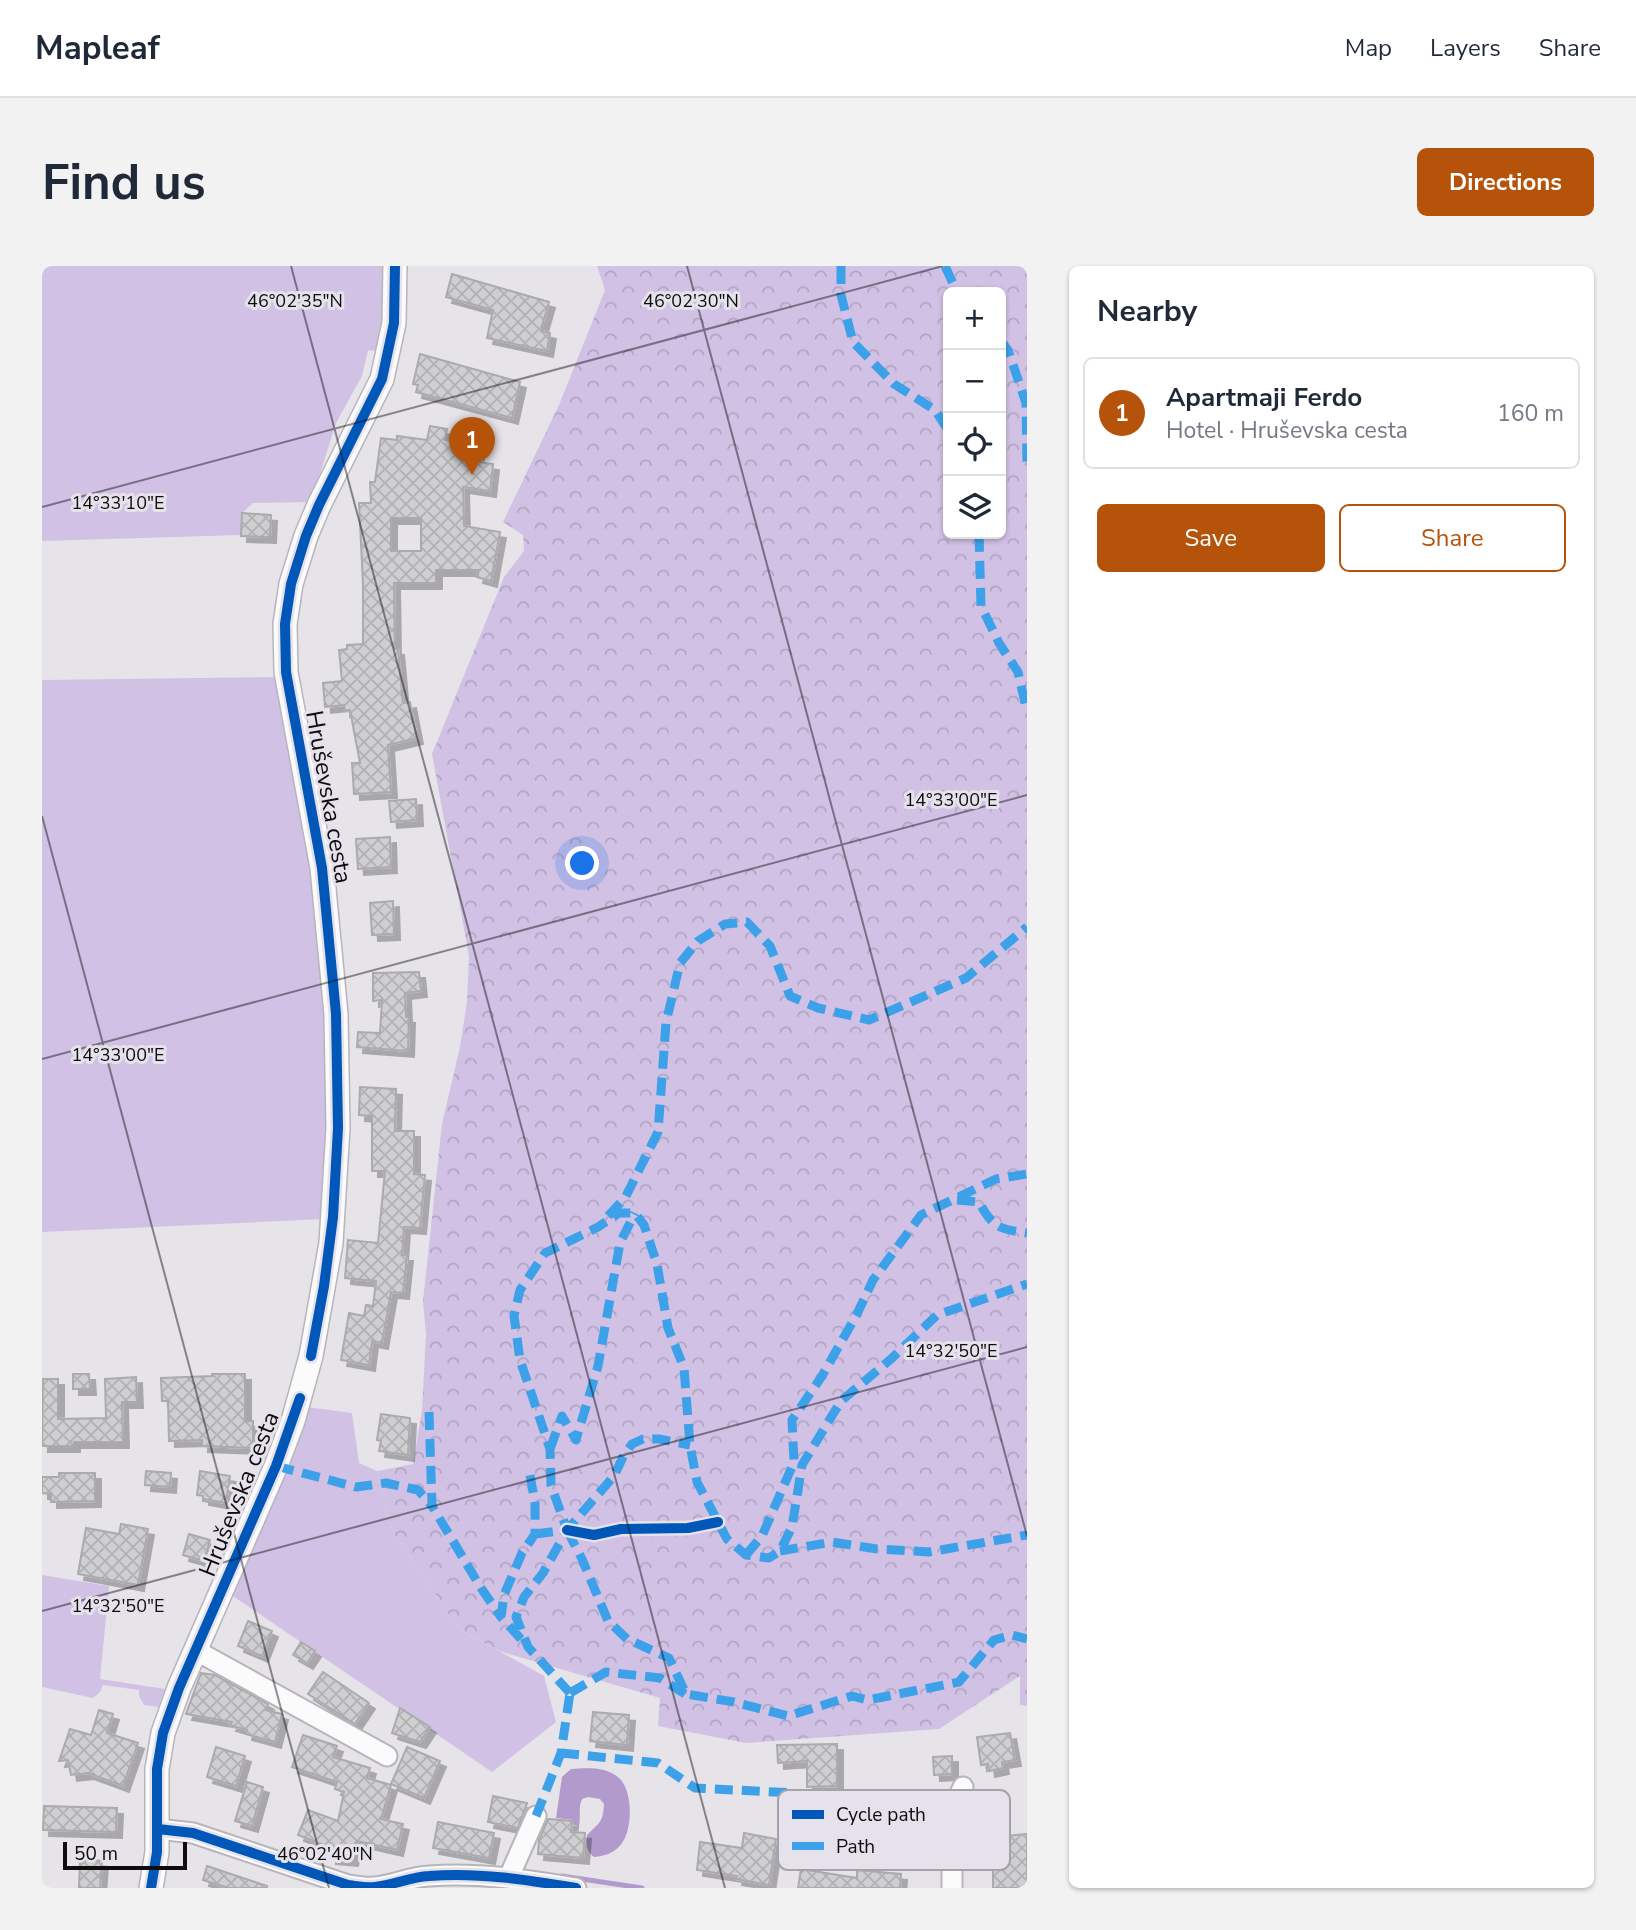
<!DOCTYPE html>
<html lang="en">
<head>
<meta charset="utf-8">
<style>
  body { margin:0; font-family:"Nunito Sans",sans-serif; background:#f2f2f3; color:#1f2937 }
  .controls { position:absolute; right:21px; top:21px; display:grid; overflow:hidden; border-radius:10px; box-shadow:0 2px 5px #0004 }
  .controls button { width:63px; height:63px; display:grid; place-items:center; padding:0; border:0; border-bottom:2px solid #e0e1e3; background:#fff; color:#1f2937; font:35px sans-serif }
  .scale { position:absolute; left:21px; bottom:18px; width:124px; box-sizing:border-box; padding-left:7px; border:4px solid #0e0c0f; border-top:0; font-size:19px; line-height:24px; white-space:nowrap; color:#0e0c0f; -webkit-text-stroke:5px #e6e2eb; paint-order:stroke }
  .you { position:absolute; left:541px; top:598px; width:24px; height:24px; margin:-18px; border:5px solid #fff; border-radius:50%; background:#1a73e8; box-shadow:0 0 0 10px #1a73e833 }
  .badge { display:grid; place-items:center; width:46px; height:46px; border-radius:50%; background:#b45309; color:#fff; font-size:23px; font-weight:700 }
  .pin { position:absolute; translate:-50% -58px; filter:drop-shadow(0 2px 4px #0008) }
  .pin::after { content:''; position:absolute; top:37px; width:24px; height:21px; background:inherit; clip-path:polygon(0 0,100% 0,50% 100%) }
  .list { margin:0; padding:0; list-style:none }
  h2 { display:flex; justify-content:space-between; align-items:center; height:91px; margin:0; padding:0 28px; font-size:30px }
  h2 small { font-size:23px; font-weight:400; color:#747a83 }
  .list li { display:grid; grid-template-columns:46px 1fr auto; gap:21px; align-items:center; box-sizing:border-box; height:112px; margin:0 14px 14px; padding:0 14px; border:2px solid #e0e1e3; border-radius:10px }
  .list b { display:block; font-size:26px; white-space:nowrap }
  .list p { margin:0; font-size:23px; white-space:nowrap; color:#747a83 }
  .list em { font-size:23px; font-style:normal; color:#747a83 }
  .actions { display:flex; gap:14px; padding:21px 28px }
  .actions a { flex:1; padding:16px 0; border:2px solid #b45309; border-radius:10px; text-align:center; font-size:24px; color:#b45309 }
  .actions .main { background:#b45309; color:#fff }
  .icon { flex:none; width:38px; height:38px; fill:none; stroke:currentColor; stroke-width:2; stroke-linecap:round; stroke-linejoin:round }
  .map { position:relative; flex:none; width:985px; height:1622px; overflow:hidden; border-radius:10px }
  header { display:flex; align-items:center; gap:42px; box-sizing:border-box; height:98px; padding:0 35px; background:#fff; border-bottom:2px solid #e0e1e3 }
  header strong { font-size:33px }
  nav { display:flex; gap:38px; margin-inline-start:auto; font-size:24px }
  .intro { display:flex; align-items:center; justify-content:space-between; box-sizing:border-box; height:168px; padding:0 42px }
  h1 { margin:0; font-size:49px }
  .button { padding:18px 32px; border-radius:10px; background:#b45309; color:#fff; font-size:24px; font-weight:700 }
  main { display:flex; gap:42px; padding:0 42px }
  aside { flex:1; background:#fff; border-radius:10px; box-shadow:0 2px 5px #0004 }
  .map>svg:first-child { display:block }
  .green { fill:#d1c1e5 }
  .forest { fill:url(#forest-crowns); fill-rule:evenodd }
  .water { fill:#b29acc }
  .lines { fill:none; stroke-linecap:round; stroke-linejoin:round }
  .stream { stroke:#b29acc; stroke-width:5 }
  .building { fill:url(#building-cross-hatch); stroke:#abaaae; stroke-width:2; fill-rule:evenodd; filter:url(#shadow) }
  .minor-casing { stroke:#b7b5b9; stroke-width:23 }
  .tertiary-casing { stroke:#b7b5b9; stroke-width:26 }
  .minor { stroke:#fbfbfc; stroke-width:19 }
  .tertiary { stroke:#fbfbfc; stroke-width:23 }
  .quiet { stroke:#3da1ea; stroke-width:9; stroke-dasharray:18 9; stroke-linecap:butt }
  .cycleway-casing { stroke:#e6e2eb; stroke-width:15 }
  .cycleway { stroke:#0057b8; stroke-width:10 }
  .ticks { fill:none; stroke:#0e0c0f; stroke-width:2; stroke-opacity:0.45 }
  .labels { text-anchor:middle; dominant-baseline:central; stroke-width:6; stroke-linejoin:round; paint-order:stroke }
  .street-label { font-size:24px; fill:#0e0c0f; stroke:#e6e2eb }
  .key { fill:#e6e2eb; stroke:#a5a2a9; stroke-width:2 }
  .key-label { font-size:19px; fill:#0e0c0f }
  .ticks-label { font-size:18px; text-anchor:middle; fill:#0e0c0f; stroke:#e6e2eb; stroke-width:6; stroke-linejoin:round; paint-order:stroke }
</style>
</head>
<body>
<header>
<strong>Mapleaf</strong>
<nav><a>Map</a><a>Layers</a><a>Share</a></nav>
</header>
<div class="intro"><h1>Find us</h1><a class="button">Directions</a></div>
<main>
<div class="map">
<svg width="985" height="1622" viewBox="0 0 985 1622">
  <defs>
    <pattern id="forest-crowns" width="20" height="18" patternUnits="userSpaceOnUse" patternTransform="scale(1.75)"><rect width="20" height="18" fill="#d1c1e5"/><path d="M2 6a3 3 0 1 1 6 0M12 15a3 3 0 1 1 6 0" fill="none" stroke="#b2a5c3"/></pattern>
    <pattern id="building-cross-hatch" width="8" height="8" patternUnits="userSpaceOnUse" patternTransform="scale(1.75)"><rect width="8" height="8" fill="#cfced1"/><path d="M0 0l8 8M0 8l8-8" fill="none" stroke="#b1b0b2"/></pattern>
    <filter id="shadow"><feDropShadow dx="6" dy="6" stdDeviation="0" flood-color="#0004"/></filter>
  </defs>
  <rect width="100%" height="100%" fill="#e6e4e9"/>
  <path class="green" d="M0,0H343V50L336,85L326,84L320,110L294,157L276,214L266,236L211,237L200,247L199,269L0,275Z
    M234,411C252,502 272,593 281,686C290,774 285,864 282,953L0,966V414Z
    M265,1141L310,1147L317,1197L335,1205L349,1263L417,1363L502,1410L514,1456L450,1506L188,1328Z
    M0,1309L67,1320L58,1413L123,1423L116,1441L102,1439L97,1430V1424L61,1419L58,1426L51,1432L0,1421Z"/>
  <path class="forest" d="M555,0H985V1440L978,1439V1410L897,1463L704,1477L616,1460L618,1432L457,1385L417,1363L349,1263L335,1205L371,1198L380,1144L384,1069L381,1035L400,858L418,781L425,736L427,690L390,488L462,311L482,285L481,269L461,256L517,139L563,24ZM906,26H959V268H906Z"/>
  <path class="water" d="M529,1503C544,1502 563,1500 576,1511C591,1523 591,1562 580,1577C573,1587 563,1590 552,1591C544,1585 544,1579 545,1569C557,1557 561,1557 562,1538L558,1533L546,1531L540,1533C536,1542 539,1550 537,1560L531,1559V1554L514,1552L520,1511Z"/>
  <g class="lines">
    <path class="stream" d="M520,1610L600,1622"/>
  </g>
  <path class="building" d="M410,8L507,36L500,60V65L508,67L505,85L445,72L451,44L404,31Z
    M378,88L478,116L470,152L374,126L376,119L371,118Z
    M388,160L405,163L403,174L437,178L435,196L451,198L448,225L421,221L422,260L458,266L449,315L435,311L437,304H394V317H352L353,383H356L361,437L368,436L375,472L346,479L349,526L312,528L310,497H318L308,444L302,445V439L283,441L281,417L300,415L297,384L305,383V379L321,378V318L317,237H329L328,216H333L339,172L355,174V170L385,174ZM349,252H379V285H349Z
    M200,247L229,249L228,271L199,270Z
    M374,533L375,554L349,556L347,535Z
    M348,571L349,601L316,603L314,573Z
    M351,635L352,668L330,669L328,637Z
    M377,706L379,725L363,727L364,751H367L366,785L315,781L316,766L338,767L340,734L331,735V707Z
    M318,821L354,823L353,865H372V908L383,909L378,962L362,961L360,989H365L361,1027L349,1026L340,1077L330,1075L327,1099L299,1094L307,1047L322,1050L324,1039L331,1040L334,1015L303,1012L306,974L336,977L343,905H330V850L317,849Z
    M31,1108H47L48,1123H31Z
    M170,1108H203V1155H211V1182L160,1180V1174L127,1175L126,1135H120L119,1112L170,1110Z
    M94,1111L95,1136H80L81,1176H32V1180H0L1,1113H16V1153L64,1152L63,1113Z
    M339,1148L368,1152L366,1189L337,1185L339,1175L335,1174Z
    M104,1205L129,1207L128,1221L103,1219Z
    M158,1205L188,1210L184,1237L161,1233V1230L155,1229Z
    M17,1207H53V1235L9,1236V1228L0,1227V1211H17Z
    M79,1258L106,1263L96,1319L36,1308L44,1262L77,1268Z
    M147,1268L168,1274L162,1295L141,1289Z
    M206,1355L230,1365L220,1390L196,1380Z
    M259,1376L273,1385L265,1397L251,1389Z
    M281,1406L327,1437L313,1458L266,1428Z
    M159,1407L173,1409L226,1438L224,1444L240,1448L233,1476L204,1468L205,1464L188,1459L190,1456L144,1448Z
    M358,1442L388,1461L378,1476L350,1467Z
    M57,1444L71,1448L65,1467L96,1477L81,1520L46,1507L29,1509L26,1494L17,1495L28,1463L49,1469Z
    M551,1446L587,1449L585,1479L548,1475Z
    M968,1467L973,1494L960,1496L961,1502L947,1505L946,1498L939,1499L935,1471Z
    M261,1469L295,1480L291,1491L328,1502L325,1512L349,1519L339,1553L361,1558L355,1584L315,1575L310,1594L288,1592L289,1582L256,1569L266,1544L296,1555L302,1526L293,1523L295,1516L250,1501Z
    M795,1478V1520L765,1521V1495L736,1497L735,1479Z
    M174,1481L203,1490L194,1520L165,1511Z
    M365,1481L398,1495L382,1532L349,1518Z
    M910,1490V1508L892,1509L891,1491Z
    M205,1516L221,1521L210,1560L193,1555Z
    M451,1530L485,1537L476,1562L446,1556Z
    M2,1540L75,1542L74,1566L1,1564Z
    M506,1553L530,1555L529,1566L543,1567L541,1592L496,1588L497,1574Z
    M396,1556L452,1567L447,1592L391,1582Z
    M702,1567L734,1573L727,1619L694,1613L695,1610L655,1604L658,1576L700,1582Z
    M985,1568V1622H951V1571Z
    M38,1593L60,1595L58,1622H37Z
    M165,1600L225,1620V1622H187L161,1614Z
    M759,1603L815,1612V1604L859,1608L858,1622H756Z"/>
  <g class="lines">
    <g class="minor-casing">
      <path id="minor" d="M153,1384L345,1490
        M116,1563L151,1567L306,1619C315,1620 325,1622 333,1621C352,1619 368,1611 387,1610C437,1606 486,1614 534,1622
        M467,1611L494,1550
        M910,1622V1545L921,1521"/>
    </g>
    <g class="tertiary-casing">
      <path id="tertiary" d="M109,1622L115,1586V1503L121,1467L137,1422L234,1200L251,1155L269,1090L289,977L296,862L294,748L280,602L244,406L243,358L249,318L264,270L277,239L340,113L352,57L353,0"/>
    </g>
    <use href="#minor" class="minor"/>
    <use href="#tertiary" class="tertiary"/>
    <path class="quiet" d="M799,0V29L811,76L852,118L893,144L906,164
      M903,0L915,26
      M959,75L966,84L984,137L985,201
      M937,268L939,340L957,377L976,406L985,446
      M915,934L937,936C951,962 957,963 985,967
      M566,950L583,932L616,866L624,757L638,697L656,675L683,658L705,656L728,680L748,730L776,742L827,754L924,712L985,661
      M387,1146L390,1240L439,1322L459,1351
      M508,1183L520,1150L534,1174L556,1100L578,977L593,947
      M234,1200L314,1221L344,1217L376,1224L390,1240
      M525,1264L540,1293L566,1355L585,1373L627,1392L644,1428L692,1436L746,1450L810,1430L826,1434L917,1416L952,1374L970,1369L985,1373
      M493,1268L525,1264L572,1210L581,1191L590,1178L601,1173H617L648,1179
      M738,1285L790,1276L835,1283L887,1286L985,1269
      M704,1289L720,1270L752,1196L750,1154L780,1110L815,1048L831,1014L879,949L954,913L985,908
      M479,1373L459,1351L462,1329L480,1287L493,1268V1237L488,1209
      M528,1427L486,1381L474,1351L482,1331L501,1307L525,1264L509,1219L508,1183L478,1094L472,1050L478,1024L503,987L556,961L577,947H593L602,959L615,998L626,1062L642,1102L648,1179L655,1216L685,1273L704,1289L727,1292L738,1285L750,1261L760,1199L799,1135L849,1093L895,1049L985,1018
      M528,1427L564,1406L618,1412L643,1428
      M519,1487L616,1497L653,1522L753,1527
      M494,1550L519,1487L528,1427"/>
    <g class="cycleway-casing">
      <path id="cycleway" d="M269,1090L282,1020L291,951L296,862L294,748L280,602L244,406L243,358L249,318L264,270L277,239L340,113L352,57L353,0
        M525,1264L552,1269L579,1263L646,1262L676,1256
        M116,1563L151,1567L306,1619C315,1620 325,1622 333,1621C352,1619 368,1611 387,1610C437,1606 486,1614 534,1622
        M109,1622L115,1586V1503L121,1467L137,1422L234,1200L258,1132"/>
    </g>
    <use href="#cycleway" class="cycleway"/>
  </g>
  <path class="ticks" d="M249,0L683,1622M645,0L985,1270M0,241L901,0M0,550L287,1622M0,793L985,529M0,1345L985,1081"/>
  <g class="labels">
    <g class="street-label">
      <text transform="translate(287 531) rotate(80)">Hruševska cesta</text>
      <text transform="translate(197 1228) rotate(-68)">Hruševska cesta</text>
    </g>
  </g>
  <rect x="736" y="1524" width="232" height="80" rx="10" class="key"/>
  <rect x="750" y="1544" width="32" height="9" fill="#0057b8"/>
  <rect x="750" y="1576" width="32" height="8" fill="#3da1ea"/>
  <g class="key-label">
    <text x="794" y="1555">Cycle path</text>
    <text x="794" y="1587">Path</text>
  </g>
  <g class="ticks-label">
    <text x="253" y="41">46°02'35"N</text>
    <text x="649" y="41">46°02'30"N</text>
    <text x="76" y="243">14°33'10"E</text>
    <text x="909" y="540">14°33'00"E</text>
    <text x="76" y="795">14°33'00"E</text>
    <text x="909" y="1091">14°32'50"E</text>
    <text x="76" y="1346">14°32'50"E</text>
    <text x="283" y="1594">46°02'40"N</text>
  </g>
</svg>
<div class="controls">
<button>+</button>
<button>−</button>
<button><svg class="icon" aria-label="locate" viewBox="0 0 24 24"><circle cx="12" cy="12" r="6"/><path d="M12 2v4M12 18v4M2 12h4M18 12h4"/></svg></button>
<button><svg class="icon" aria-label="layers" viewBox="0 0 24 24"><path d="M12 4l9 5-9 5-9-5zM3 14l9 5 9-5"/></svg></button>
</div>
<div class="scale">50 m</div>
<div class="you"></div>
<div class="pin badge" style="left:430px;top:209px">1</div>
</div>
<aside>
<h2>Nearby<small></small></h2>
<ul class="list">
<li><span class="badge">1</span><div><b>Apartmaji Ferdo</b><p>Hotel · Hruševska cesta</p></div><em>160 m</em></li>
</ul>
<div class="actions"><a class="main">Save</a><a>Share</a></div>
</aside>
</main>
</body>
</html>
